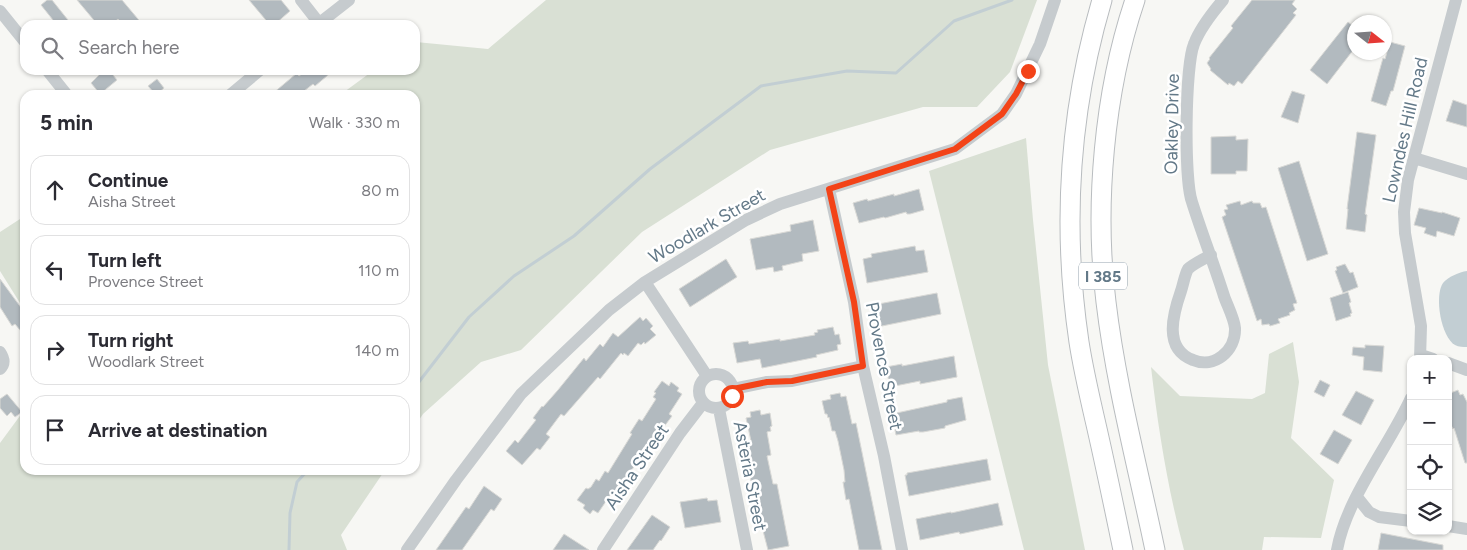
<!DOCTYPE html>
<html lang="en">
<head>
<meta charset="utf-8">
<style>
  body { margin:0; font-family:Figtree,sans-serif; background:#f7f7f7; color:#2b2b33 }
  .controls { position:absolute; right:15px; bottom:15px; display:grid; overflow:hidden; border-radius:10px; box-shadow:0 1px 4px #0004 }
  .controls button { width:45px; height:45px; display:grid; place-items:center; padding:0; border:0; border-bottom:1px solid #e1e1e2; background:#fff; color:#2b2b33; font:25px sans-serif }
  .compass { position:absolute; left:1347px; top:15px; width:45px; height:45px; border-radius:50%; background:#fff; box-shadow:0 1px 4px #0004; rotate:107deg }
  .stop { position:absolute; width:15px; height:15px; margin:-11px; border:4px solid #f34318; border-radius:50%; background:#fff }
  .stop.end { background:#f34318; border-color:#fff; box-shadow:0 1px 5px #0008 }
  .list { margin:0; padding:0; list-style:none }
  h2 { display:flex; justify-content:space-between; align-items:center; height:65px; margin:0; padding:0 20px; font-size:21px }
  h2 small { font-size:16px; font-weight:400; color:#7c7c81 }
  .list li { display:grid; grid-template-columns:32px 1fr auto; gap:15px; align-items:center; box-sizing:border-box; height:70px; margin:0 10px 10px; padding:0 10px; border:1px solid #e1e1e2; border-radius:15px }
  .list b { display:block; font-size:19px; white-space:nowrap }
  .list p { margin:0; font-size:16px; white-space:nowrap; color:#7c7c81 }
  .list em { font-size:16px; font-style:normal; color:#7c7c81 }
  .icon { flex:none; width:28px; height:28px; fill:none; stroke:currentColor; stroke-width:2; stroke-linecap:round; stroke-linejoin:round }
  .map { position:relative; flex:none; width:1467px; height:550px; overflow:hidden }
  .search { position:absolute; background:#fff; box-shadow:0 1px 4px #0004; left:20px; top:20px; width:400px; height:55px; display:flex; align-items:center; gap:12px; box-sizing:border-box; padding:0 18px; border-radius:15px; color:#7c7c81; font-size:19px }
  .panel { position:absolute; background:#fff; box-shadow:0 1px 4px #0004; left:20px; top:90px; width:400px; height:385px; border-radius:15px }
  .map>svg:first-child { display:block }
  .green { fill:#d9e0d4 }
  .water { fill:#c2ced3 }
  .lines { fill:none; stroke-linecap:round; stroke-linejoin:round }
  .stream { stroke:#c2ced3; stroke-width:3 }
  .building { fill:#b2babf; stroke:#d9d9d6 }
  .highway-casing { stroke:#b8bcbf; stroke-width:21 }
  .minor { stroke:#c6cbce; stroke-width:12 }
  .highway { stroke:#fff; stroke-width:19 }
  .route { stroke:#f34318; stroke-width:6 }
  .labels { text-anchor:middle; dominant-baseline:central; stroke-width:5; stroke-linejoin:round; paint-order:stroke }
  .shield { fill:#fff; stroke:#92a1ac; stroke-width:1 }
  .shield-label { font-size:16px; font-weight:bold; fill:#637988 }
  .street-label { font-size:18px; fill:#637988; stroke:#fff }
</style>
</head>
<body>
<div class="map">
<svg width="1467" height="550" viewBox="0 0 1467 550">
  <rect width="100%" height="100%" fill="#f7f7f4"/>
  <path class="green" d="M546,0H1037L1010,72L977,107H923L770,150L642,232L521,350L481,362L423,414L415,426V95H340L374,70H415L416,42L488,49Z
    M1026,138L1033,220L1048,365L1085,550H1024L929,171Z
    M25,218V311L0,271V232L20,219Z
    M1293,342L1299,382L1291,438L1334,480L1321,538L1264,537L1262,550H1184C1168,490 1158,428 1151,367L1180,396L1252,399L1265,393L1269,354Z
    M25,409V470H385L341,535L347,550H0V443Z"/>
  <path class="water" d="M1467,271V347C1463,347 1459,347 1455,345C1441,337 1434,296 1443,283C1448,277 1459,272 1467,271Z"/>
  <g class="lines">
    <path class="stream" d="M415,387L469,317L514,276L574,236L650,169L761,86L847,71L896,73L954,21L1012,0
      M289,550L290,513L297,482L308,470"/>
  </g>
  <path class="building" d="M47,0H52L72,25H57L41,5Z
    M77,0H122L143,25H123L118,19L111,25H98Z
    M249,0H281L290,11L274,25H270Z
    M1252,0H1295L1292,4L1297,9L1293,13L1296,15L1242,84L1238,81L1234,86L1229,83L1228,85L1210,70L1211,69L1207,63L1210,59L1209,58L1233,28L1231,26Z
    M1348,22L1354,27V49L1327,84L1310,70Z
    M1390,42L1405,46L1393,91H1391L1386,106L1371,101L1383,58L1385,59Z
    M104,70H109L117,80L100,94L91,83Z
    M307,70H334L315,86L313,84L299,95H271L297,73L299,76Z
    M157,79L164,88L156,95L148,86Z
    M1292,91L1305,95L1298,123L1281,117Z
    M1453,100L1467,105V127L1446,121Z
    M1357,132L1376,135L1365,214L1367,215L1365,232L1346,229L1348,209H1347Z
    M1236,136V140L1248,139L1247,171H1236V174H1211V137Z
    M1299,161L1328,254L1307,261L1278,168Z
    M919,189L924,210L910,214H907L906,212L885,218L884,217L859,223L853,203L867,199L868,201L894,194V196Z
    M1240,201L1241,205L1252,201L1253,203H1260L1262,208L1266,207L1297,303L1293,304L1295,310L1289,313L1290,315L1278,319L1280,323L1270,326L1269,324L1262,325L1261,319L1257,321L1222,217L1226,215L1224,210L1228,209L1226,205Z
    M1419,208L1442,213V212L1460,218L1454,236L1437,231L1436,237L1424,233L1426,228L1414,225Z
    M813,220L819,251L802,254L803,261L782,266L783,270L774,272L773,267L756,270L750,239L791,231L790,225Z
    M915,246L916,251L924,250L928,272L867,283L863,259L872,257L871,254Z
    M726,259L737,277L690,307L679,289Z
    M1345,264L1350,273L1353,272L1358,287L1343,293L1335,271L1337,270L1336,267Z
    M0,279L25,313V336L15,324L12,326L0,307Z
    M1348,292L1351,302L1349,303L1352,313L1350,314L1351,316L1336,321L1330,298Z
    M937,293L941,314L877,327L873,305Z
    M640,317L643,321L646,318L653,326L650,329L656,335L645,344L644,342L641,345L638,343L628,356L624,353L623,355L621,353L600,379L598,377L564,416L561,414L546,434L550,437L540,450L537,448L522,465L506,451L515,440L518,443L536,420L533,418L542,406L543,407L558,390L584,358L586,361L600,344L603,347L613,333L618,337Z
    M833,327L835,335L839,334L841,344L837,345L838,350L816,355L817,357L762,368L760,359L737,363L733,343L748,341L749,344L780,339V341L815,335L814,333L818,332L817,330Z
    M1365,345L1384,346L1382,372L1363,370L1364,357L1352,355L1353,347L1365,348Z
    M954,356L957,377L920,384V381L890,387L886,367L902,364V366Z
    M1320,380L1330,385L1324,397L1314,392Z
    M662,381L669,386L671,382L679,388L677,391L682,394L669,414L672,416L663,428L661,427L614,496L611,494L598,513L593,510L590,514L583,508L585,505L577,500L586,488L588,489L591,487L596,479L599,481L605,471L608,473L632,434L630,433L639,419L642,421L656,399L653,397L656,393L654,392Z
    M1458,390L1460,395L1463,394L1467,402V463H1465L1454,428L1453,429L1448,419V394Z
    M1356,391L1374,400L1361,425L1342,415Z
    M840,393L841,397L846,396L852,424L856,423L882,550H859L849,499L846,500L843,482H845L844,470L838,441L835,431H832L829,417L828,418L827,414H825L822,401L831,399L830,395Z
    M7,394L22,412L15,417L11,412L7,416L0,408V399Z
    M962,397L966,420L945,426V428L923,432H919V431L896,435L892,414L947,402V400Z
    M760,410L761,415L770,413L772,426L770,427L771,431L767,432L771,455L767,456L773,484H777L789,546L768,550L762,527L754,481H751L748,467L751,466L746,442L751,441L746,418L751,417L750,412Z
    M1334,430L1352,440L1338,464L1320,454Z
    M987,459L991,480L909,496L905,475H907V473Z
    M484,486L502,499L494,511L491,509L462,550H436L466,507L469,509Z
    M707,498L708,501L717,500L721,522L685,528L680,502Z
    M998,503L1003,525L960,534L959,532L920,540L916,519L951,512V513Z
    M652,515L670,527L661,541L660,540L653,550H627Z
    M1381,533L1443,545V550H1378Z
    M564,534L589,550H553Z"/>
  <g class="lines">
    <g class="highway-casing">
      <path id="highway" d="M1102,0C1069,112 1062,227 1079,342C1083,368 1089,394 1095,420C1105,463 1114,507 1123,550
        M1135,0C1104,92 1094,206 1106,302C1116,386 1138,468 1155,550"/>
    </g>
    <path class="minor" d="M301,0L319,23
      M0,11L25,42
      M317,25L349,0
      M47,70L67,95
      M230,95L260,70
      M1414,158L1467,174
      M829,189L854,302L863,366L884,456L902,550
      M1211,255C1204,259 1193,264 1188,269C1185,274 1183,285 1181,291C1173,314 1163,349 1193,360C1214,369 1236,351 1235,328C1234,318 1227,305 1224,296C1214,264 1202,234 1192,202C1184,180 1185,66 1194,44C1200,28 1212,13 1223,0
      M645,282L707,376
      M0,352C4,358 5,364 0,369
      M1421,355L1433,359
      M1420,359L1421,326L1405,233L1404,212L1408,180L1456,0
      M1448,363L1467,370
      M699 391a17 17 0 1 1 34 0a17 17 0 1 1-34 0Z
      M733,389L767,382L792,381L863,366
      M719,409L747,550
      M1357,497L1369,512L1379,517L1411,521
      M1448,526L1467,529
      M407,550L456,480L521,394L609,310L645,282L746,220L780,204L955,149L1002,114L1016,94L1040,44L1055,0
      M603,550L680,433L703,403
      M1337,550C1346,499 1389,446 1411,398"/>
    <use href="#highway" class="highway"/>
  </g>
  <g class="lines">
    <path class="route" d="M732,396L733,389L767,382L792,381L863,366L854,302L829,189L955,149L1002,114L1016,94L1028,71"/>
  </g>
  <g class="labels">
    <rect class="shield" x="1079" y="262.5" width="48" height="27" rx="4"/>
    <g class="shield-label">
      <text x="1103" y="276">I 385</text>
    </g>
    <g class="street-label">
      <text transform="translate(1172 124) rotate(-89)">Oakley Drive</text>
      <text transform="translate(1405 130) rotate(-77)">Lowndes Hill Road</text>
      <text transform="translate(707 226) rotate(-30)">Woodlark Street</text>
      <text transform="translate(884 366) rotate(79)">Provence Street</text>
      <text transform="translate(637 467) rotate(-56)">Aisha Street</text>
      <text transform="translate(750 476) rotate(79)">Asteria Street</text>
    </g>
  </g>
</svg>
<div class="controls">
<button>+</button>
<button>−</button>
<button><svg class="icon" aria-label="locate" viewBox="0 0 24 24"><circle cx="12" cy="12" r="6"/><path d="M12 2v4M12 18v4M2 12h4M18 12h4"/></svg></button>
<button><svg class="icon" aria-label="layers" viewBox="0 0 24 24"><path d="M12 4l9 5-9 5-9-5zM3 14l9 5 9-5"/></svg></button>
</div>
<svg class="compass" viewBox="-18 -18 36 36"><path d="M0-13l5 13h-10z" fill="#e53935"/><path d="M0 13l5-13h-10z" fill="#7c7c81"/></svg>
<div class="stop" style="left:732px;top:396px"></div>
<div class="stop end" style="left:1028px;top:71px"></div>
<div class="search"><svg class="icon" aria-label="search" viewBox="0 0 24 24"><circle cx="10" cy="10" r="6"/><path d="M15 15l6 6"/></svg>Search here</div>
<section class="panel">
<h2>5 min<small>Walk · 330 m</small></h2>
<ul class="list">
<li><svg class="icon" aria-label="ahead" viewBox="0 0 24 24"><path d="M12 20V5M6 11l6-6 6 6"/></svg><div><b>Continue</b><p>Aisha Street</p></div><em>80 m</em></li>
<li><svg class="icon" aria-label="left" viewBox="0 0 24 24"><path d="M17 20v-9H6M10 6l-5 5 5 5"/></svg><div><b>Turn left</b><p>Provence Street</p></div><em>110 m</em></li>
<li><svg class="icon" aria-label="right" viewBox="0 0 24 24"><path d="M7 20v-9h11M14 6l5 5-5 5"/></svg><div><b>Turn right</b><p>Woodlark Street</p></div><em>140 m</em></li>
<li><svg class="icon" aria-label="arrive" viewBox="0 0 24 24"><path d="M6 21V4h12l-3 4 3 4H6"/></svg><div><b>Arrive at destination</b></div></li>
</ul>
</section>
</div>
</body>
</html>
